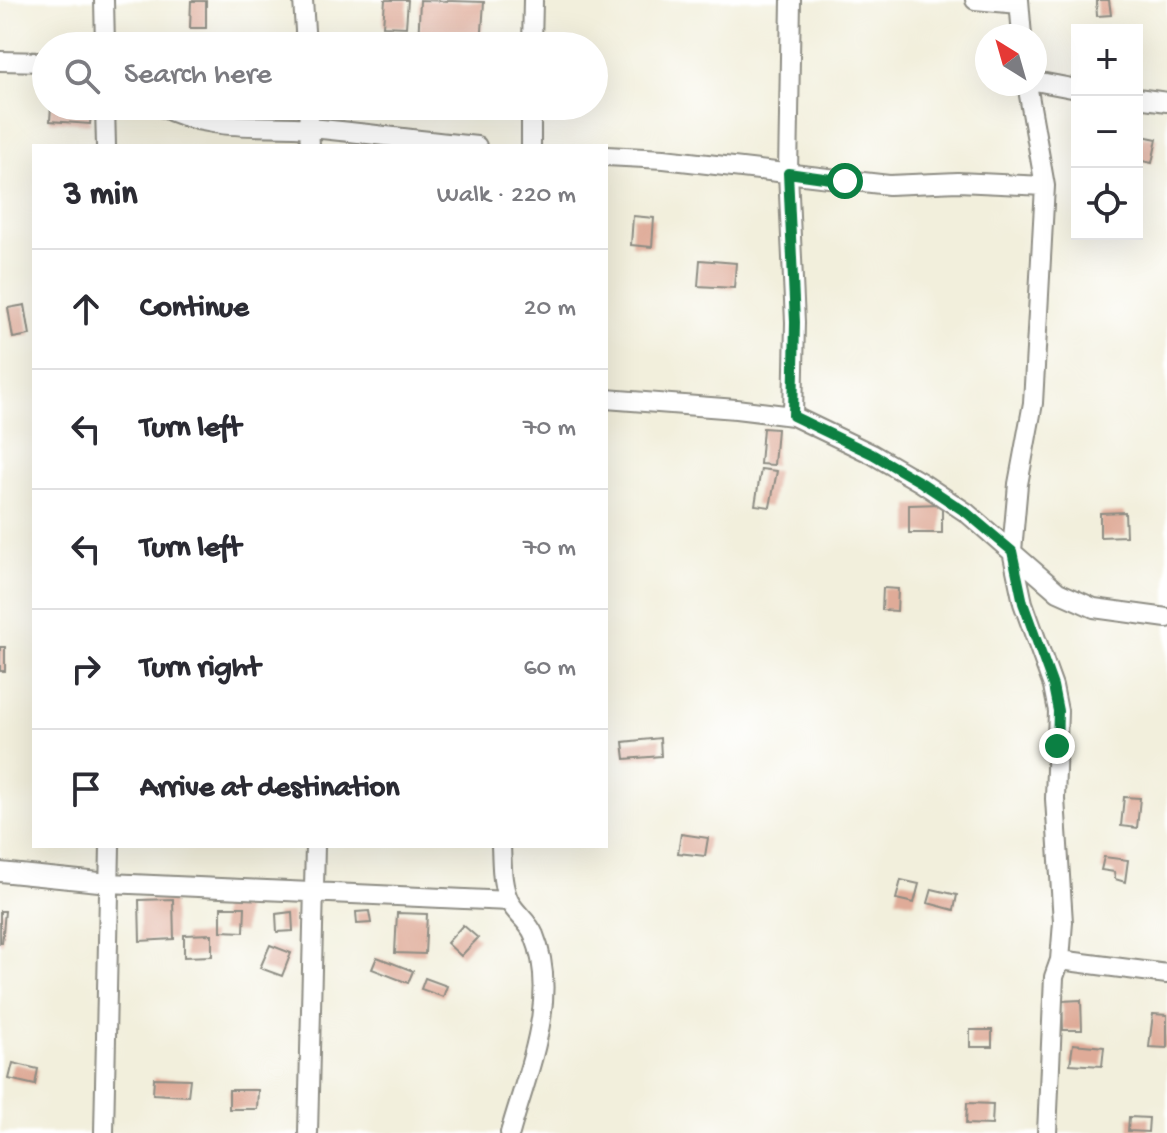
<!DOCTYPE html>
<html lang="en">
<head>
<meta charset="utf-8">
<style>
  body { margin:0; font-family:"Gochi Hand",sans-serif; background:#f7f7f7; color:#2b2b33 }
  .controls { position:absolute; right:24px; top:24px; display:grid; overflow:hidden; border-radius:0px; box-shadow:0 8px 32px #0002 }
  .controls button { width:72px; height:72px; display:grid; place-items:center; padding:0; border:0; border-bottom:2px solid #e1e1e2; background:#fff; color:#2b2b33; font:40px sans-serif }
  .compass { position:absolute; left:975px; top:24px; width:72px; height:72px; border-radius:50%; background:#fff; box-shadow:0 8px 32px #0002; rotate:323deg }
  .stop { position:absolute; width:24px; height:24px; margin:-18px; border:6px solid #0b8043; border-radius:50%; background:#fff }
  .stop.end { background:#0b8043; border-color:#fff; box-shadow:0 2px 8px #0008 }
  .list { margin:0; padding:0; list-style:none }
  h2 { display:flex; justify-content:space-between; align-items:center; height:104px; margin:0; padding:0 32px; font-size:34px }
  h2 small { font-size:26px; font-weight:400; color:#7c7c81 }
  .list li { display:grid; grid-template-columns:52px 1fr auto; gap:24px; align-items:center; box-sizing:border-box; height:120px; padding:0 32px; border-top:2px solid #e1e1e2 }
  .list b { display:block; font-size:30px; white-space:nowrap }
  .list em { font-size:26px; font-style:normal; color:#7c7c81 }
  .icon { flex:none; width:44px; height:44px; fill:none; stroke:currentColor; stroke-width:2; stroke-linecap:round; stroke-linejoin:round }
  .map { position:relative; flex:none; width:1167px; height:1133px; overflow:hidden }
  .search { position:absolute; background:#fff; box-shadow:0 8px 32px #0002; left:32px; top:32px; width:576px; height:88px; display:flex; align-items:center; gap:20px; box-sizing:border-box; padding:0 28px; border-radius:44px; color:#7c7c81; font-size:30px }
  .panel { position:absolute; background:#fff; box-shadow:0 8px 32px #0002; left:32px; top:144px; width:576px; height:704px; border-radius:0px }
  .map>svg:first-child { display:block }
  .building { fill:#dfab98 }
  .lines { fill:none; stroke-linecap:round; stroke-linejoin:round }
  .minor-casing { stroke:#8e8d84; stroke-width:22 }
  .minor { stroke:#fff; stroke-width:18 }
  .route { stroke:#0b8043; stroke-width:10 }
</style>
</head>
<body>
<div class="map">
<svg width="1167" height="1133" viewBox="0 0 1167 1133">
  <rect width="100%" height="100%" fill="#fff"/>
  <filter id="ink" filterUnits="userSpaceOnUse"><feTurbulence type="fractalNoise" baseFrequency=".0125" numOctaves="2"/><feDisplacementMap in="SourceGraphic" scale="16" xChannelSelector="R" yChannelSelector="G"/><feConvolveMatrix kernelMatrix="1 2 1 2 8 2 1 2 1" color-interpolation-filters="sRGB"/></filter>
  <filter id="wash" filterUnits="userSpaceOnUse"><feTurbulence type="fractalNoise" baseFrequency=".006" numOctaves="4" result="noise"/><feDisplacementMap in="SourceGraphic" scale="32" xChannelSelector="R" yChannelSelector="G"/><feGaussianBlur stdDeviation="1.8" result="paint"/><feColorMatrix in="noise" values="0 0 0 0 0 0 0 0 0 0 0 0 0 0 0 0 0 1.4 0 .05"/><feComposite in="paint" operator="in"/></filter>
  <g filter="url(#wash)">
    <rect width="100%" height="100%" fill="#f2efdc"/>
    <g id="blocks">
      <path class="building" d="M385,0H408L406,27L383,26Z
        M420,0L484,2L481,46H418Z
        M1096,0H1109L1111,15L1097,16Z
        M191,1H206V28H190Z
        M384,31L405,32L404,46H383Z
        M51,106H92L90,124L50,121Z
        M1142,136L1157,139L1152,163L1138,160Z
        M633,216L654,218L652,247L631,245Z
        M700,260L736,263L734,288L698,286Z
        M25,305L30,335L13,338L8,308Z
        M763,428L777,429L774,465L760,464Z
        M761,469L777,471L770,507L755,505Z
        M942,504V533H909V505Z
        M1125,512L1126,536L1100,537V513Z
        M883,588L898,589L897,611L882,610Z
        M0,647H5V671H0Z
        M660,738L661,756L625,759L623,742Z
        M1124,797L1140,798L1137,828L1121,826Z
        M681,834L708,838L705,856L678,853Z
        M1104,857L1128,860L1125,882L1115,879L1114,872L1101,870Z
        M901,880L919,884L914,903L896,899Z
        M932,889L957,895L954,910L928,903Z
        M173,899L174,939L140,941L139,900Z
        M221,907H245L244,932L221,931Z
        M0,911H5L2,943H0Z
        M369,911L371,923L357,924L356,912Z
        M292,912L293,931L277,932L276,914Z
        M397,913L427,914L425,954L395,953Z
        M463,925L478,938L461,956L447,943Z
        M212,934V956L184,957V935Z
        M270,945L291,953L282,976L260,968Z
        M377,957L413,971L408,983L372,969Z
        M425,978L447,986L443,997L421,989Z
        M1081,1000L1082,1030H1063L1062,1001Z
        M1153,1014L1167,1015V1048L1149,1047Z
        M970,1030H992V1047H970Z
        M1073,1044L1104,1047L1102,1066L1070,1064Z
        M13,1063L38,1069L35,1085L9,1079Z
        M154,1078L190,1079L188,1096L153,1094Z
        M229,1090H258L257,1109H229Z
        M967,1103L993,1104L992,1125L966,1124Z
        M1129,1117L1149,1118L1148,1132L1128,1131Z"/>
    </g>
  </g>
  <g filter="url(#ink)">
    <use href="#blocks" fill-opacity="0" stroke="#8e8d84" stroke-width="2"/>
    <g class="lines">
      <g class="minor-casing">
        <path id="minor" d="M104,0L105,46
          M303,0L306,46
          M791,0L788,173L795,322L793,416
          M975,0L1019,4
          M1019,0L1022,36
          M532,46L533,0
          M0,61L46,62
          M1035,81L1077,89
          M1027,84L1045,186L1033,403L1018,484L1012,551L1023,603L1053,686L1058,711L1055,799L1063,922L1060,960
          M1137,98L1167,102
          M105,106L106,146
          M160,106C208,132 259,124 311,128C366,133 422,141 477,146
          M308,106L310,146
          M531,146V106
          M606,156L664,159L889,185L958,182L1045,186
          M606,399L736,409L793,416L872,454L922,483L967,513L1058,592L1094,608L1167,618
          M501,846C502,864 501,884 509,901C515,913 529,922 534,935C560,998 527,1072 510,1133
          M0,872L109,883L509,901
          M104,1133L110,846
          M308,1133L315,846
          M1047,1133L1054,977L1060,960L1167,974"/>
      </g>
      <use href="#minor" class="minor"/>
    </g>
  </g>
  <g class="lines" filter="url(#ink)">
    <path class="route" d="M845,181L788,173L795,322L793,416L872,454L922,483L967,513L1012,551L1023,603L1053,686L1058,711L1057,746"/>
  </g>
</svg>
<div class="controls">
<button>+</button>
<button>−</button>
<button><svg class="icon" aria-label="locate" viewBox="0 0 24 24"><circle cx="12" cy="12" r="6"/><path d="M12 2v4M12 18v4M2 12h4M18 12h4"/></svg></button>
</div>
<svg class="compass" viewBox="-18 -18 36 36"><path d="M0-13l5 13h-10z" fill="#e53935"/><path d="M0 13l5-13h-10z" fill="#7c7c81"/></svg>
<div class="stop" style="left:845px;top:181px"></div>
<div class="stop end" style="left:1057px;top:746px"></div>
<div class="search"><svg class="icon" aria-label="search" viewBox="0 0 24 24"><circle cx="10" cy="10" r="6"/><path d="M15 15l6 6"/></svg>Search here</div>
<section class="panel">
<h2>3 min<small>Walk · 220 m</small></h2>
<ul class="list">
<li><svg class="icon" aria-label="ahead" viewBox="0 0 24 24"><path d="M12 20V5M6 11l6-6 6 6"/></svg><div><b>Continue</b></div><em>20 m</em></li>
<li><svg class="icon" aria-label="left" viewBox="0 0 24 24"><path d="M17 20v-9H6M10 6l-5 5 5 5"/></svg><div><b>Turn left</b></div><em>70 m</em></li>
<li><svg class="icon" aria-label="left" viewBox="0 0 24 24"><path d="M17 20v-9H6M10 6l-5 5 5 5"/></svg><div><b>Turn left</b></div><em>70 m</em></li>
<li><svg class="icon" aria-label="right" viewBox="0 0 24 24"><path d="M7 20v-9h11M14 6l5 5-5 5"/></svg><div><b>Turn right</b></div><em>60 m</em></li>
<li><svg class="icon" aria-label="arrive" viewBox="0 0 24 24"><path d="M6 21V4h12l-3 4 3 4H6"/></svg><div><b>Arrive at destination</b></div></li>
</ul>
</section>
</div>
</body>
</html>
